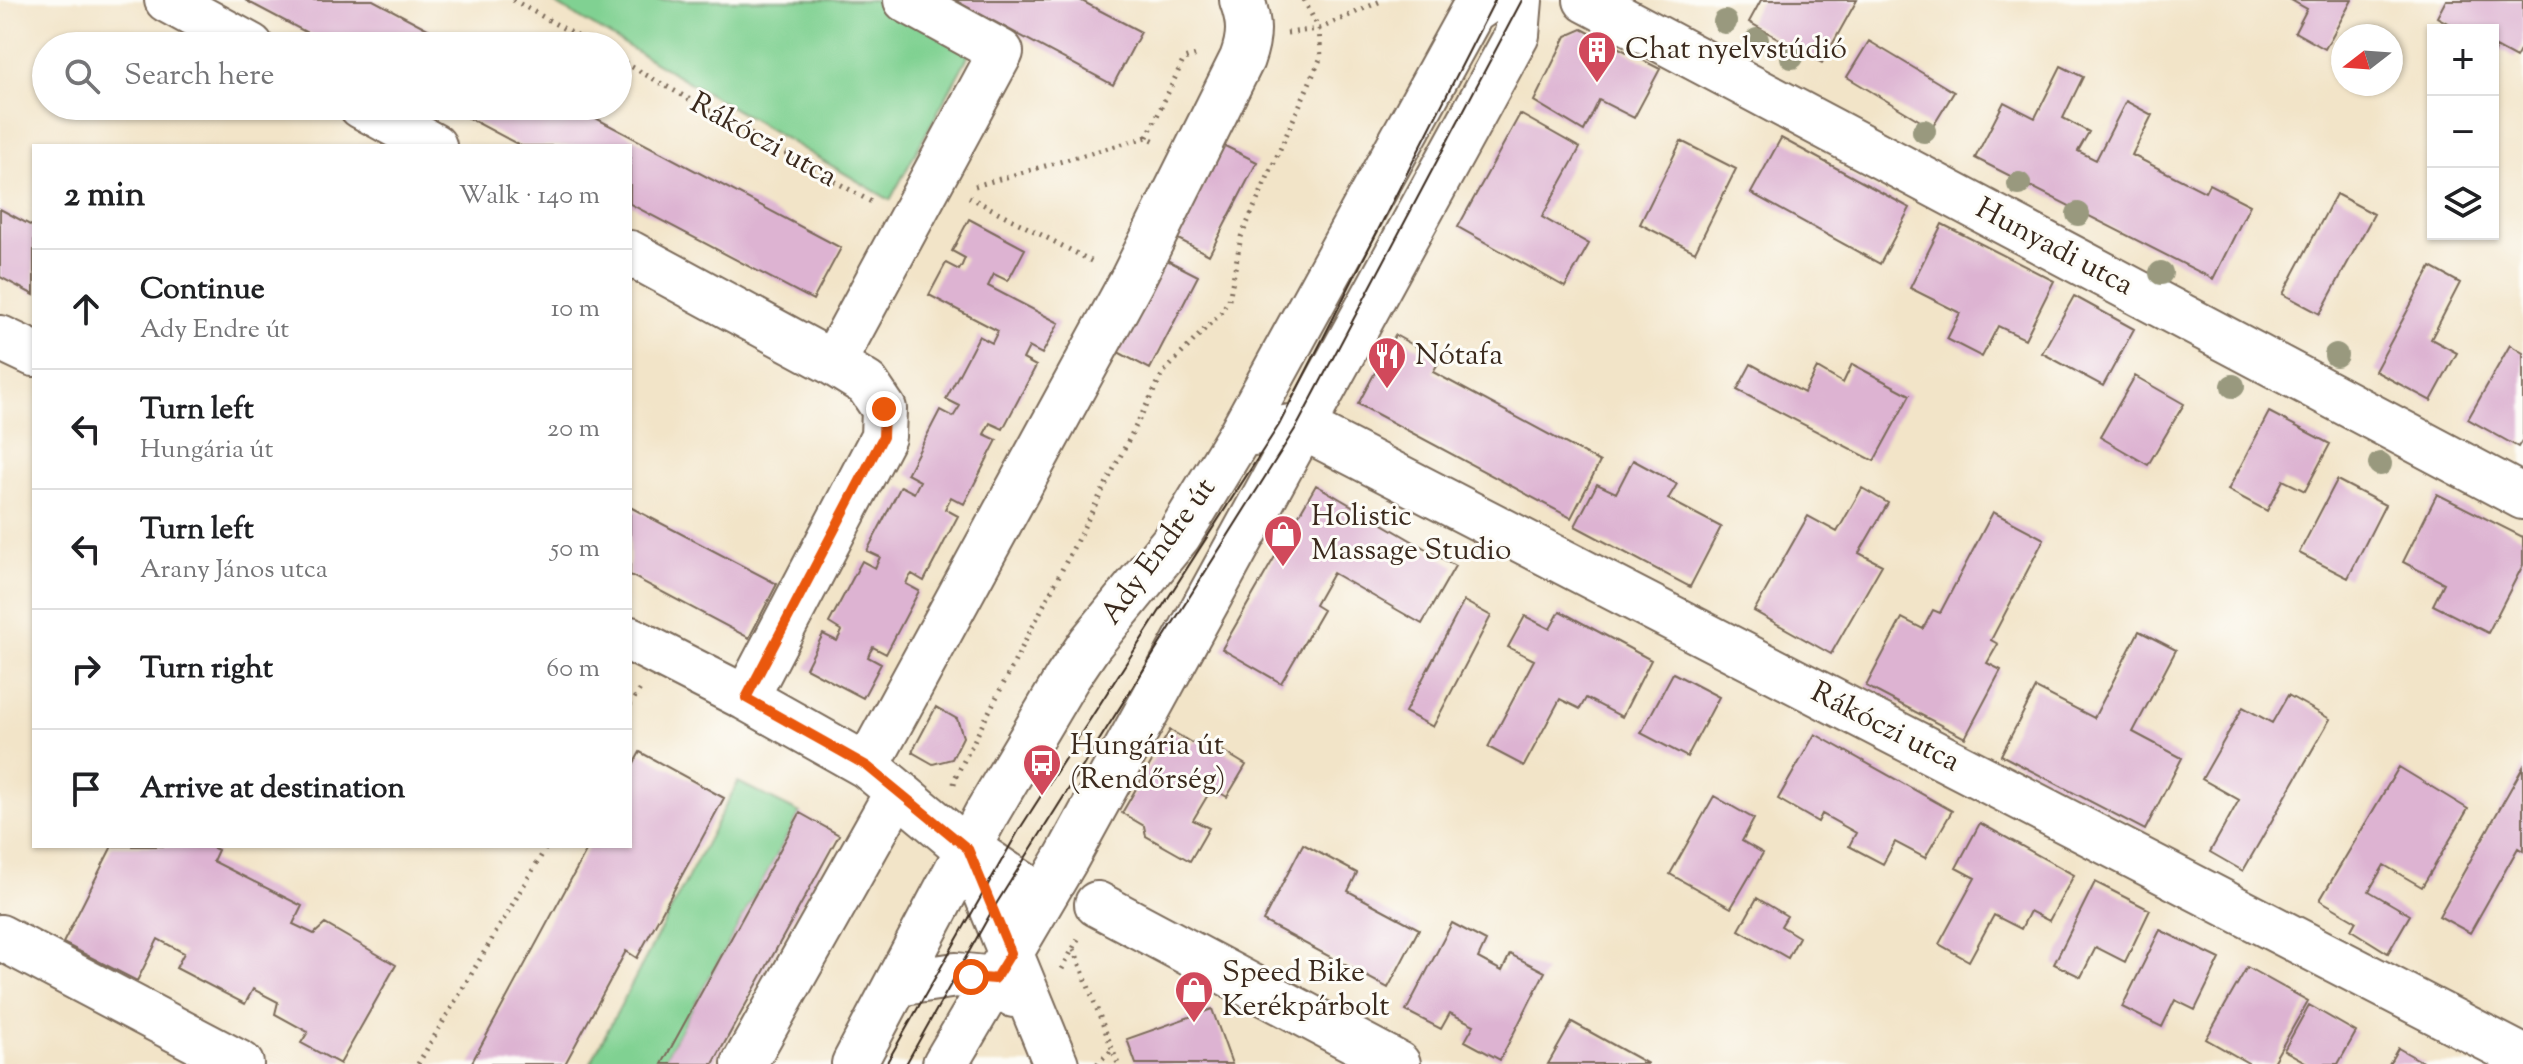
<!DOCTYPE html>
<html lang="en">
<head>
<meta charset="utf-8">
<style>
  body { margin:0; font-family:"Sorts Mill Goudy",serif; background:#f6f6f6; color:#202124 }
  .controls { position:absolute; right:24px; top:24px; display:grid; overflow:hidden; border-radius:0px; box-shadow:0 2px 6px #0004 }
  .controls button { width:72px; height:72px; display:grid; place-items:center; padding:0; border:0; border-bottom:2px solid #e0e0e0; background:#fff; color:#202124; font:40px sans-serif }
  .compass { position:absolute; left:2331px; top:24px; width:72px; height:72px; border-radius:50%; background:#fff; box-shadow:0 2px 6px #0004; rotate:253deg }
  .stop { position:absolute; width:24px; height:24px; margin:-18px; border:6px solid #ea580c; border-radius:50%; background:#fff }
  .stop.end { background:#ea580c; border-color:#fff; box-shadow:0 2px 8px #0008 }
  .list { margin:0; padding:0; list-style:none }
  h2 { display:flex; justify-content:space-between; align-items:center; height:104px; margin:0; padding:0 32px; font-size:34px }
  h2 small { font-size:26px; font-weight:400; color:#757577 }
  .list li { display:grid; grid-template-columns:52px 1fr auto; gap:24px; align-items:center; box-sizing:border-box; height:120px; padding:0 32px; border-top:2px solid #e0e0e0 }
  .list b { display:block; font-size:30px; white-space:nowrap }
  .list p { margin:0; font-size:26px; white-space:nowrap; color:#757577 }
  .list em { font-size:26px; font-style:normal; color:#757577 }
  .icon { flex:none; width:44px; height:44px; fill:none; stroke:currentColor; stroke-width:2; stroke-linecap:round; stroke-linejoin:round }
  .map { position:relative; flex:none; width:2523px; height:1064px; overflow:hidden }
  .search { position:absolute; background:#fff; box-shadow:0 2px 6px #0004; left:32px; top:32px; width:600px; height:88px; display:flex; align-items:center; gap:20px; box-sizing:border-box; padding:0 28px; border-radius:44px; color:#757577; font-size:30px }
  .panel { position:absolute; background:#fff; box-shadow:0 2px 6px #0004; left:32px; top:144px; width:600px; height:704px; border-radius:0px }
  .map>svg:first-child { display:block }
  .green { fill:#80d192; stroke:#5e7e58; stroke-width:2 }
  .building { fill:#ddb3d2 }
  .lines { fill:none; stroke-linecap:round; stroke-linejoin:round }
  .minor-casing { stroke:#7b6b5a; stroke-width:48 }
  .path { stroke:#7b6b5a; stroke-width:5; stroke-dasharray:2 6; stroke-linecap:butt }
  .minor { stroke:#fff; stroke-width:44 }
  .tram { stroke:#3b2a1e; stroke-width:2 }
  .tree { fill:#99997e }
  .route { stroke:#ea580c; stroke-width:10 }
  .labels { text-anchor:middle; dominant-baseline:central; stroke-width:6; stroke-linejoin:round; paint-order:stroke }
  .poi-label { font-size:30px; fill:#3b2a1e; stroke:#fdfcf7; text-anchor:start }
  .street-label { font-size:30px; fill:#3b2a1e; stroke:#fdfcf7 }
</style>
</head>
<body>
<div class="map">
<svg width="2523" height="1064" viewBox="0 0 2523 1064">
  <rect width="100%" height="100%" fill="#fdfcf7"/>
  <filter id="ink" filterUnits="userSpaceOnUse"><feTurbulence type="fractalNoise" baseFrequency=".0125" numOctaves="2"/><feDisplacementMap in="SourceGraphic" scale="16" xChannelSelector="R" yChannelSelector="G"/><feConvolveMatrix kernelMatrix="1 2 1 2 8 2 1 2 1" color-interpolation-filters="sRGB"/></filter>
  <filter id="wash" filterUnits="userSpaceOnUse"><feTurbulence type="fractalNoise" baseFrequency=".006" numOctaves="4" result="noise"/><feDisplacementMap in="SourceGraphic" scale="32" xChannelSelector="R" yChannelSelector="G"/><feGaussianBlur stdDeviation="1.8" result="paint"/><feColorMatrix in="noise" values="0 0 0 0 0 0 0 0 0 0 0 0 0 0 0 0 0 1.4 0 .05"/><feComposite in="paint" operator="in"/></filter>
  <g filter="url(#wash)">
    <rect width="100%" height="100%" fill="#f2e4c8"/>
    <path class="green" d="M549,0H877L971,51L890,200Z
      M738,782L800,813L662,1064H590Z"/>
    <g id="blocks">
      <path class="building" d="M245,0H373L460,46H332Z
        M954,0H1080L1141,32L1113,85Z
        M1761,0H1857L1822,63L1749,22Z
        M2291,0H2352L2325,49L2295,32L2307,9Z
        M2446,0H2523V45L2516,58L2496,47L2493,54V30H2460L2437,17Z
        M1582,29L1660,69L1634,118L1599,100L1584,131L1534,101L1566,36Z
        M1869,41L1954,92L1932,128L1847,77Z
        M2061,66L2083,77L2063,118L2089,132L2078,151L2096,160L2126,101L2152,115L2132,155L2205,192L2209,184L2250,205L2213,279L1975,158L2004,102L2035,118Z
        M446,106H573L841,248L813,300L630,204V146H521Z
        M1520,114L1580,148L1542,217L1589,244L1565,287L1458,227Z
        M1781,138L1910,208L1880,264L1751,193Z
        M1681,141L1736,169L1695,252L1640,224Z
        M1223,145L1257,162L1209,255L1176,238Z
        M2336,194L2374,214L2320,314L2283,294Z
        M0,209L34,227V295L0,277Z
        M969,219L1025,249L1008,281L994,274L988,286L1059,323L1042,354L1029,347L1023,359L1036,366L1003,429L990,423L984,434L997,440L964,504L951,497L945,509L958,516L924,581L912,574L908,579L906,584L919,591L886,654L873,647L870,652L868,657L881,664L863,698L806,668L823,634L837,641L842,631L829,623L862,561L875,568L880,557L867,551L901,486L914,493L920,481L907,474L940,410L953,417L960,406L946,399L979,336L992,343L998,331L929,295L946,263L959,270L962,265L965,258L952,251Z
        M1942,224L2054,281L2025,339L1998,326L1982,357L1947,339L1960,313L1910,288Z
        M1165,259L1198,276L1150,369L1116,351Z
        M2431,267L2460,283L2431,339L2457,353L2431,401L2375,371Z
        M2074,296L2134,329L2103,386L2042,353Z
        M1395,335L1440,360L1433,372L1600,462L1571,518L1358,404Z
        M2510,345L2523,353V439L2518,447L2468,419Z
        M1751,364L1804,393L1817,368L1843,383L1852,364L1910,395L1874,461L1737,390Z
        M2135,376L2184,404L2148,465L2100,437Z
        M2269,412L2330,444L2305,491L2283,480L2267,511L2228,490Z
        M1633,460L1677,484L1668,499L1721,527L1690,587L1575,526L1597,484L1616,493Z
        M2337,480L2385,505L2348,578L2299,553Z
        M1316,485L1455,566L1422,624L1333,573L1315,605L1323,610L1281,683L1222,649Z
        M1862,488L1888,503L1859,553L1882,565L1831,654L1754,611L1808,516L1837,532Z
        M2437,494L2523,537V565L2488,633L2433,605L2444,583L2403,562Z
        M630,507L777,584L749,638L630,575Z
        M1993,512L2044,539L1991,640L1998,644L1987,663L2001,670L1965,738L1866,686L1902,618L1923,629L1933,610L1940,613Z
        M1464,601L1491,616L1433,727L1405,712Z
        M1560,611L1651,660L1622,717L1586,698L1580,709L1560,699L1524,766L1488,747L1534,660L1508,647L1525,616L1550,629Z
        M2139,631L2176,650L2133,732L2182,758L2145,830L2001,755L2036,688L2094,718Z
        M1673,673L1719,697L1687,757L1641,733Z
        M2288,695L2330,719L2243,871L2210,852L2239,800L2202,779L2243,707L2272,723Z
        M936,707L957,719L963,737L952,759L933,764L912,752Z
        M1170,730L1192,743L1203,739L1246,765L1227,797L1212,788L1193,820L1209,828L1190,861L1146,836L1144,826L1122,813Z
        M1815,734L1952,811L1925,858L1895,842L1883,864L1849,846L1856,833L1822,814L1818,822L1778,799Z
        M640,752L724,798L637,958L626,951L565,1064H471L589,846H630V770Z
        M2399,767L2468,809L2422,887L2384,865L2369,891L2410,915L2388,953L2351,930L2356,921L2320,900Z
        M2523,767V851L2518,848L2470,933L2439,916Z
        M1714,796L1754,819L1742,841L1763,853L1731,908L1670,874Z
        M800,813L839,835L713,1064H662Z
        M1980,823L2074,875L2049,921L2030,911L2021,929L1994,915L1969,961L1939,944L1975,878L1956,868Z
        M1303,844L1357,873L1348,891L1419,929L1388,988L1263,921Z
        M112,846H210L218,850L213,861L302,906L293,924L314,934L325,924L396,965L340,1064L301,1043L308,1032L275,1014L278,1002L253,989L245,1004L176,968L184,953L158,939L137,981L63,943Z
        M2095,882L2150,910L2125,962L2096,947L2081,977L2054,964Z
        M1757,898L1787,916L1781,926L1799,937L1788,958L1739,930Z
        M1452,923L1486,941L1478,958L1502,971L1510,954L1545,972L1500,1060L1465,1041L1474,1025L1450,1013L1441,1029L1406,1011Z
        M2160,930L2220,959L2195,1010L2175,1000L2162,1027L2122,1007Z
        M2247,967L2308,1001L2272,1064H2250L2206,1039Z
        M2309,1005L2356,1032L2338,1064H2309L2284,1050Z
        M1212,1009L1232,1064H1136L1127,1039Z
        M1572,1022L1648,1064H1548Z
        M2398,1048L2426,1064H2389Z"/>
    </g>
  </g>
  <g filter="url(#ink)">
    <use href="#blocks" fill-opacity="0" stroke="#7b6b5a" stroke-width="2"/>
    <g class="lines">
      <g class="minor-casing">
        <path id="minor" d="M167,0L251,46
          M1586,0L2523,497
          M361,106L434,146
          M630,253L833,363L867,384L884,409L883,437L746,698
          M0,338L34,354
          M833,363L1001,52L906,0
          M1240,435L1297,426L1302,427L2523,1057
          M630,639L746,698L867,766L956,840L1043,898
          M867,766L1131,282L1242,59C1250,37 1250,22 1242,0
          M968,849L1056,1064
          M1097,904L1398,1064
          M0,937L241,1064
          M897,984L956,975L995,979L1014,995
          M744,1064L897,792
          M854,1064L988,811L1067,678L1090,644L1179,535L1240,435L1472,12L1489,0
          M945,1064L1066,859L1517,35L1520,0"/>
      </g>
      <path class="path" d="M513,0L595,46
        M1287,33L1319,29L1383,0
        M618,59L875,204
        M1147,137L1184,59L1200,54
        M975,186L1147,137L1157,142
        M969,197L1095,263
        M630,705L640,689
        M954,784L955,778L1163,373L1221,312L1229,300L1241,237L1321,57L1319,29L1304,0
        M1074,949L1118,1064
        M1062,969L1078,939
        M418,1064L547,846
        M1097,1064L1112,1050"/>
      <use href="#minor" class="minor"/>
      <path class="tram" d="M886,1064L1019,830L1279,425L1495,0
        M906,1064L993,909L1297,426L1522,0"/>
    </g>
    <g class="tree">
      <circle cx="1725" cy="22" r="12"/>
      <circle cx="1757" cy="40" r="12"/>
      <circle cx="1792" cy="57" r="12"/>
      <circle cx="1924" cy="131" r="12"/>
      <circle cx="2019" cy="184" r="12"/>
      <circle cx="2078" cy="214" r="12"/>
      <circle cx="2161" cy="273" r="12"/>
      <circle cx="2336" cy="355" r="12"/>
      <circle cx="2233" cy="386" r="12"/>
      <circle cx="2380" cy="464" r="12"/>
    </g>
  </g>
  <g class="lines" filter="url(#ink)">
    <path class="route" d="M884,409L883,437L746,698L867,766L968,849L1011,953L995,979L971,977"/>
  </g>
  <defs>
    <g id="building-pin" transform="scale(2)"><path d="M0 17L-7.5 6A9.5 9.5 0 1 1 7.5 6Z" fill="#d1495b" stroke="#fdfcf7"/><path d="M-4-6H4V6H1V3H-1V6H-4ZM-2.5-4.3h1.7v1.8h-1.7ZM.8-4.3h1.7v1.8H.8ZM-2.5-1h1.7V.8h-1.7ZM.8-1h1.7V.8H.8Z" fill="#fff"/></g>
    <g id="restaurant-pin" transform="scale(2)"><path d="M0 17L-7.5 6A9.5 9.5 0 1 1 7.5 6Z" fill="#d1495b" stroke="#fdfcf7"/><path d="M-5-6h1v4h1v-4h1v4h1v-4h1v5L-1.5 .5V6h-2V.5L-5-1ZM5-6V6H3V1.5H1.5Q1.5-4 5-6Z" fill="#fff"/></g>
    <g id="shop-pin" transform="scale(2)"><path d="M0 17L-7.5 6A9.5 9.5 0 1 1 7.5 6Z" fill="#d1495b" stroke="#fdfcf7"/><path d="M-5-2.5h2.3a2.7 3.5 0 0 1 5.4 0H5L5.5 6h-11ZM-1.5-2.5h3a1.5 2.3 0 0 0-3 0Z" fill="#fff"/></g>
    <g id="bus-pin" transform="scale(2)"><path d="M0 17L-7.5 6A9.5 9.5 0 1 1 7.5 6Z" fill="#d1495b" stroke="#fdfcf7"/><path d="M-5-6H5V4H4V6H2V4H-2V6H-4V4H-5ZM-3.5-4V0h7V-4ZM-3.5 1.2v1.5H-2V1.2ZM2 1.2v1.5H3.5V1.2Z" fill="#fff"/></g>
  </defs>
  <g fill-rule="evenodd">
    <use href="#building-pin" x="1597" y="50"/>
    <use href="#restaurant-pin" x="1387" y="356"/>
    <use href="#shop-pin" x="1283" y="534"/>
    <use href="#bus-pin" x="1042" y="763"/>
    <use href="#shop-pin" x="1194" y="990"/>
  </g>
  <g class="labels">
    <g class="poi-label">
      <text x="1625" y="50">Chat nyelvstúdió</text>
      <text x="1415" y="356">Nótafa</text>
      <text x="1311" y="517">Holistic<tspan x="1311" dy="34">Massage Studio</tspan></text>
      <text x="1070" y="746">Hungária út<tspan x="1070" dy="34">(Rendőrség)</tspan></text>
      <text x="1222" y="973">Speed Bike<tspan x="1222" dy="34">Kerékpárbolt</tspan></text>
    </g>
    <g class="street-label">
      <text transform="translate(763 141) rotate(29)">Rákóczi utca</text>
      <text transform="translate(2054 248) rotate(28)">Hunyadi utca</text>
      <text transform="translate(1159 552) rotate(-54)">Ady Endre út</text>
      <text transform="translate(1885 728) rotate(27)">Rákóczi utca</text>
    </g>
  </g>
</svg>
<div class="controls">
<button>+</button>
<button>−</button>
<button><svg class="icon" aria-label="layers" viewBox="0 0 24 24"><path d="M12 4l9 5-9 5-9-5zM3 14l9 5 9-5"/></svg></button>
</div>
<svg class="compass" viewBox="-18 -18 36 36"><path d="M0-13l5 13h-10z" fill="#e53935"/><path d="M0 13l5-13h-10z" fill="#757577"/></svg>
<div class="stop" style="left:971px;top:977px"></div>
<div class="stop end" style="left:884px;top:409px"></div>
<div class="search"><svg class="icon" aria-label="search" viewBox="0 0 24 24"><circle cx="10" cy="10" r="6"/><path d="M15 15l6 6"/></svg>Search here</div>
<section class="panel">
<h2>2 min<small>Walk · 140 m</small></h2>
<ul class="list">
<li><svg class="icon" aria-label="ahead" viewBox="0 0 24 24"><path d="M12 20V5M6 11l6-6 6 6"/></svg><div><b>Continue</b><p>Ady Endre út</p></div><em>10 m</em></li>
<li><svg class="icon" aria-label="left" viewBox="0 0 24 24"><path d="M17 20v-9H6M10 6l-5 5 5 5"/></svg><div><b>Turn left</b><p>Hungária út</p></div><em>20 m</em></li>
<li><svg class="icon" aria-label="left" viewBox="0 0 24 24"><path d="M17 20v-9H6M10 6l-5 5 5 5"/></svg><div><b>Turn left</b><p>Arany János utca</p></div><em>50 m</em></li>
<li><svg class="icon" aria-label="right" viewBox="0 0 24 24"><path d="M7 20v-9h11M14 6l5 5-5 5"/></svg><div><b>Turn right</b></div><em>60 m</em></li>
<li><svg class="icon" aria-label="arrive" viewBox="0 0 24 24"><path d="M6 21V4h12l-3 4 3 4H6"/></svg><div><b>Arrive at destination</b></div></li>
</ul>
</section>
</div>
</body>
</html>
